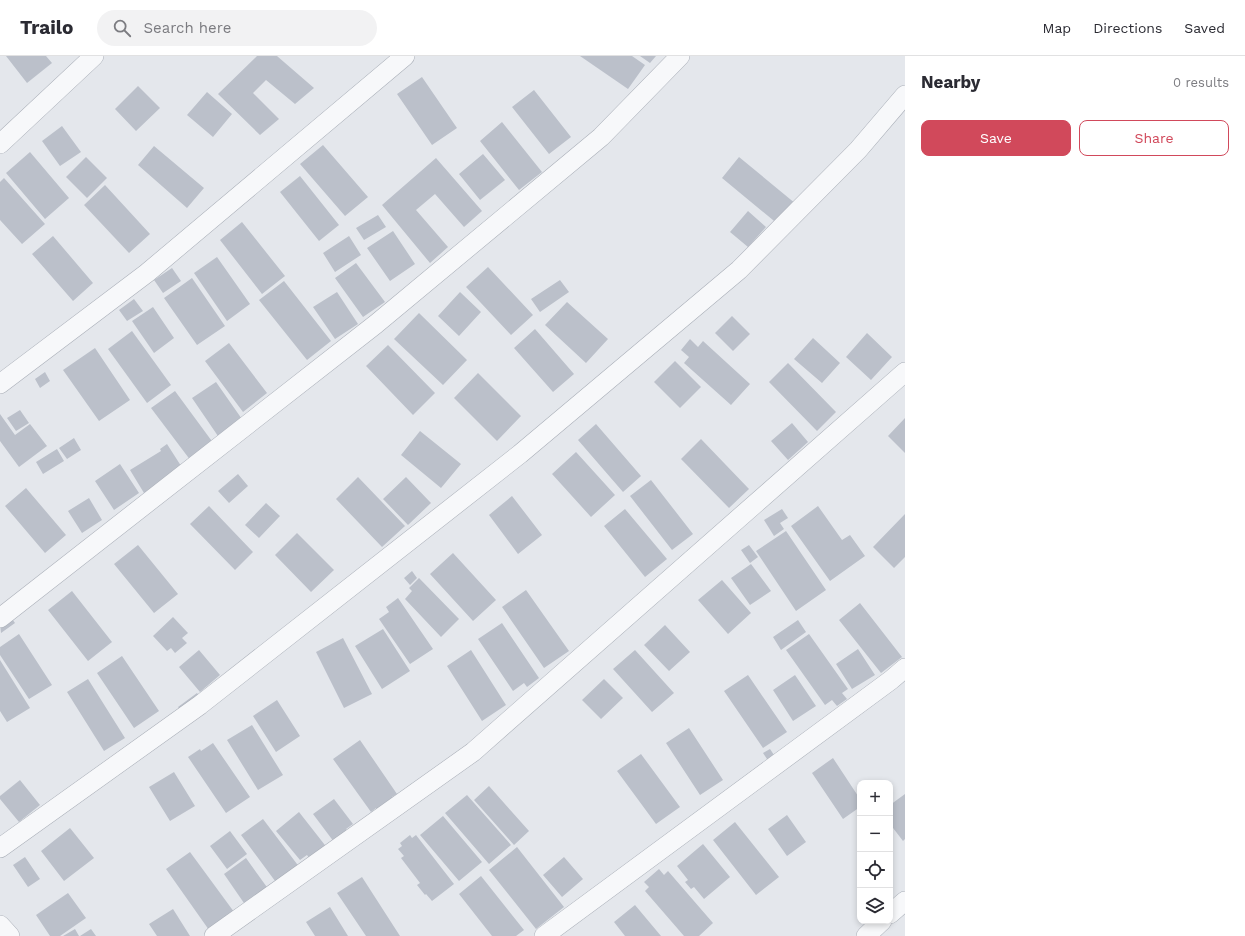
<!DOCTYPE html>
<html lang="en">
<head>
<meta charset="utf-8">
<style>
  body { margin:0; font-family:"Work Sans",sans-serif; background:#f2f2f3; color:#2b2b33 }
  .controls { position:absolute; right:12px; bottom:12px; display:grid; overflow:hidden; border-radius:8px; box-shadow:0 2px 6px #0003 }
  .controls button { width:36px; height:36px; display:grid; place-items:center; padding:0; border:0; border-bottom:1px solid #e1e1e2; background:#fff; color:#2b2b33; font:20px sans-serif }
  .list { margin:0; padding:0; list-style:none }
  h2 { display:flex; justify-content:space-between; align-items:center; height:52px; margin:0; padding:0 16px; font-size:17px }
  h2 small { font-size:13px; font-weight:400; color:#7c7c81 }
  .actions { display:flex; gap:8px; padding:12px 16px }
  .actions a { flex:1; padding:9px 0; border:1px solid #d1495b; border-radius:8px; text-align:center; font-size:14px; color:#d1495b }
  .actions .main { background:#d1495b; color:#fff }
  .icon { flex:none; width:22px; height:22px; fill:none; stroke:currentColor; stroke-width:2; stroke-linecap:round; stroke-linejoin:round }
  .map { position:relative; flex:none; width:905px; height:880px; overflow:hidden }
  header { display:flex; align-items:center; gap:24px; box-sizing:border-box; height:56px; padding:0 20px; background:#fff; border-bottom:1px solid #e1e1e2 }
  header strong { font-size:19px }
  nav { display:flex; gap:22px; margin-inline-start:auto; font-size:14px }
  .search { width:280px; height:36px; background:#f2f2f3; display:flex; align-items:center; gap:10px; box-sizing:border-box; padding:0 14px; border-radius:22px; color:#7c7c81; font-size:15px }
  main { display:flex }
  aside { flex:1; background:#fff }
  .map>svg:first-child { display:block }
  .building { fill:#bbc0ca }
  .lines { fill:none; stroke-linecap:round; stroke-linejoin:round }
  .street-casing { stroke:#a9aeb7; stroke-width:20 }
  .street { stroke:#f7f8fa; stroke-width:19 }
</style>
</head>
<body>
<header>
<strong>Trailo</strong>
<div class="search"><svg class="icon" aria-label="search" viewBox="0 0 24 24"><circle cx="10" cy="10" r="6"/><path d="M15 15l6 6"/></svg>Search here</div>
<nav><a>Map</a><a>Directions</a><a>Saved</a></nav>
</header>
<main>
<div class="map">
<svg width="905" height="880" viewBox="0 0 905 880">
  <rect width="100%" height="100%" fill="#e4e7ec"/>
  <path class="building" d="M6,0H46L52,7L27,27Z
    M257,0H277L314,32L295,48L266,24L253,37L279,63L260,79L218,38Z
    M580,0H632L645,9L628,33Z
    M640,0H656L650,7Z
    M422,21L457,72L432,89L397,38Z
    M138,30L160,52L136,75L115,53Z
    M534,34L571,81L549,98L512,51Z
    M207,36L232,58L213,81L187,59Z
    M502,66L542,116L519,134L480,85Z
    M62,70L81,96L60,110L42,85Z
    M323,89L368,141L345,160L300,108Z
    M154,90L204,132L187,152L138,109Z
    M30,96L69,142L45,163L6,117Z
    M483,98L505,124L480,144L459,118Z
    M86,101L107,122L87,142L66,121Z
    M739,101L796,148L779,169L722,122Z
    M436,102L482,155L464,171L435,138L416,154L448,191L430,207L382,149Z
    M300,120L339,169L319,185L280,136Z
    M4,122L45,168L22,188L0,164V126Z
    M105,129L150,178L129,197L84,149Z
    M748,155L766,171L748,191L730,176Z
    M378,159L386,171L364,184L356,172Z
    M242,166L285,220L262,238L220,184Z
    M393,175L415,208L390,225L367,192Z
    M53,180L93,227L73,245L32,198Z
    M349,180L361,199L335,216L323,197Z
    M217,201L250,248L227,265L194,217Z
    M356,207L385,246L363,261L335,222Z
    M488,211L533,259L511,279L466,231Z
    M172,212L181,225L163,237L154,224Z
    M192,222L225,270L197,289L164,242Z
    M560,224L569,236L540,256L531,243Z
    M284,225L331,285L307,304L259,244Z
    M337,236L358,268L335,283L313,251Z
    M460,236L481,256L459,280L438,260Z
    M134,243L143,255L127,265L119,254Z
    M567,246L608,283L586,307L545,269Z
    M153,251L174,282L154,297L132,265Z
    M419,257L467,304L443,329L394,283Z
    M732,260L750,278L733,295L715,277Z
    M535,273L574,318L553,336L514,292Z
    M132,275L171,329L147,347L108,293Z
    M867,277L892,301L871,324L846,301Z
    M813,282L840,307L822,327L794,303Z
    M690,283L698,291L703,285L750,328L731,349L684,307L689,301L681,294Z
    M229,287L267,337L243,356L205,305Z
    M388,289L435,337L413,359L366,310Z
    M95,292L130,344L99,365L63,314Z
    M675,305L701,331L680,352L654,326Z
    M788,307L836,356L817,375L769,326Z
    M45,316L50,325L40,332L35,323Z
    M478,317L521,360L497,385L454,342Z
    M216,326L244,366L220,383L192,342Z
    M175,335L214,388L191,405L151,352Z
    M20,354L29,367L16,375L7,362Z
    M0,358L15,379L30,368L47,390L19,411L0,385Z
    M905,362V397L888,380Z
    M792,367L808,386L788,404L771,385Z
    M596,368L641,420L623,436L578,384Z
    M420,375L461,408L441,432L401,399Z
    M74,382L81,394L67,403L59,392Z
    M701,383L749,433L729,452L681,403Z
    M167,388L183,413L144,437L130,414L161,395L160,393Z
    M57,393L64,405L43,418L36,406Z
    M576,396L615,439L591,461L552,418Z
    M120,408L139,437L114,454L95,425Z
    M238,418L248,430L229,447L218,435Z
    M358,421L405,470L382,491L336,443Z
    M406,421L431,447L408,469L383,443Z
    M651,424L693,478L672,494L630,440Z
    M26,432L66,479L45,497L5,450Z
    M512,440L542,479L518,498L489,459Z
    M89,442L102,464L82,477L68,455Z
    M266,447L280,460L259,482L245,469Z
    M209,450L253,496L235,514L190,468Z
    M818,450L842,484L850,479L865,500L830,525L791,470Z
    M625,453L667,503L645,521L604,470Z
    M782,453L788,462L780,467L784,473L774,480L764,464Z
    M905,458V501L894,512L873,491Z
    M786,475L826,534L796,555L756,495Z
    M297,477L334,514L311,536L275,499Z
    M138,489L178,538L154,557L114,508Z
    M749,489L758,501L750,507L741,494Z
    M453,497L496,544L473,565L430,518Z
    M751,508L771,535L750,549L731,522Z
    M412,515L417,522L410,529L404,522Z
    M419,522L459,563L441,581L405,543L412,535L409,532Z
    M722,524L751,557L728,578L698,544Z
    M526,534L569,595L544,612L502,551Z
    M72,535L112,586L88,605L48,554Z
    M398,542L433,593L410,608L379,563L389,556L386,551Z
    M860,547L902,601L881,617L839,564Z
    M10,560L15,567L1,577L0,567Z
    M173,561L188,577L182,582L187,587L175,597L171,592L167,595L153,580Z
    M798,564L806,576L781,594L773,581Z
    M502,567L539,622L527,631L524,627L513,635L478,583Z
    M665,569L690,596L669,615L644,589Z
    M383,573L410,615L382,633L355,590Z
    M19,578L52,629L29,643L0,599V591Z
    M809,578L848,633L842,637L847,643L837,650L832,644L825,649L786,594Z
    M343,582L372,638L344,652L316,596Z
    M858,593L875,619L852,633L836,608Z
    M199,594L220,619L200,636L179,611Z
    M471,594L506,649L482,665L447,610Z
    M635,594L674,637L652,656L613,613Z
    M122,600L159,655L134,672L97,617Z
    M0,604L30,652L7,666L0,655Z
    M748,619L787,676L763,692L724,635Z
    M795,619L816,650L793,665L773,634Z
    M88,623L125,682L104,695L67,636Z
    M604,623L623,642L601,663L582,644Z
    M197,637L203,645L184,659L178,651Z
    M277,644L300,680L276,696L253,660Z
    M252,669L283,719L258,734L227,684Z
    M689,672L723,724L700,739L666,687Z
    M360,684L397,738L392,741L396,746L380,757L376,752L371,756L333,703Z
    M213,687L250,741L226,757L188,701L200,693L201,695Z
    M770,693L778,705L771,709L763,697Z
    M641,698L680,751L656,768L617,715Z
    M833,702L860,743V751L843,763L812,717Z
    M174,716L195,750L170,765L149,731Z
    M20,724L40,749L19,766L0,743V740Z
    M489,730L529,775L514,789L474,744Z
    M905,738V783L903,785L890,768V749Z
    M467,739L511,789L489,808L445,757Z
    M334,743L353,768L346,773L350,780L337,790L313,758Z
    M299,756L328,793L312,806L307,799L300,804L276,775Z
    M787,759L806,786L787,800L768,773Z
    M443,760L482,806L459,825L420,779Z
    M263,763L300,812L278,829L241,779Z
    M735,766L779,821L756,839L713,784Z
    M70,772L94,802L64,825L41,795Z
    M230,775L247,798L227,813L210,790Z
    M410,779L412,782L416,779L454,828L432,845L426,838L425,839L417,829L420,827L401,802L404,800L398,793L402,790L400,787Z
    M703,788L730,821L704,843L694,831L691,833L685,826L688,824L677,810Z
    M517,791L564,851L536,873L489,814Z
    M190,796L237,860L209,874L166,813Z
    M25,801L40,823L28,831L13,809Z
    M564,801L583,823L562,841L543,819Z
    M246,802L269,834L246,850L224,818Z
    M659,813L664,819L668,815L713,867L699,880H684L645,835L649,831L644,826Z
    M481,820L524,874L516,880H492L459,838Z
    M362,821L400,880H366L337,837Z
    M68,837L86,862L60,880H50L36,859Z
    M635,849L661,880H625L614,866Z
    M330,851L348,880H315L306,866Z
    M173,853L190,880H157L149,868Z
    M75,873L79,880H63Z
    M91,873L96,880H80Z"/>
  <g class="lines">
    <g class="street-casing">
      <path id="street" d="M0,88L94,0
        M0,328L147,217L405,0
        M0,562L376,268L601,81L680,0
        M0,792L200,649L520,398L739,214L858,94L905,39
        M890,858L905,845
        M0,869L10,880
        M214,880L473,696L905,316
        M544,880L891,624L905,612
        M866,880L882,865"/>
    </g>
    <use href="#street" class="street"/>
  </g>
</svg>
<div class="controls">
<button>+</button>
<button>−</button>
<button><svg class="icon" aria-label="locate" viewBox="0 0 24 24"><circle cx="12" cy="12" r="6"/><path d="M12 2v4M12 18v4M2 12h4M18 12h4"/></svg></button>
<button><svg class="icon" aria-label="layers" viewBox="0 0 24 24"><path d="M12 4l9 5-9 5-9-5zM3 14l9 5 9-5"/></svg></button>
</div>
</div>
<aside>
<h2>Nearby<small>0 results</small></h2>
<ul class="list">
</ul>
<div class="actions"><a class="main">Save</a><a>Share</a></div>
</aside>
</main>
</body>
</html>
